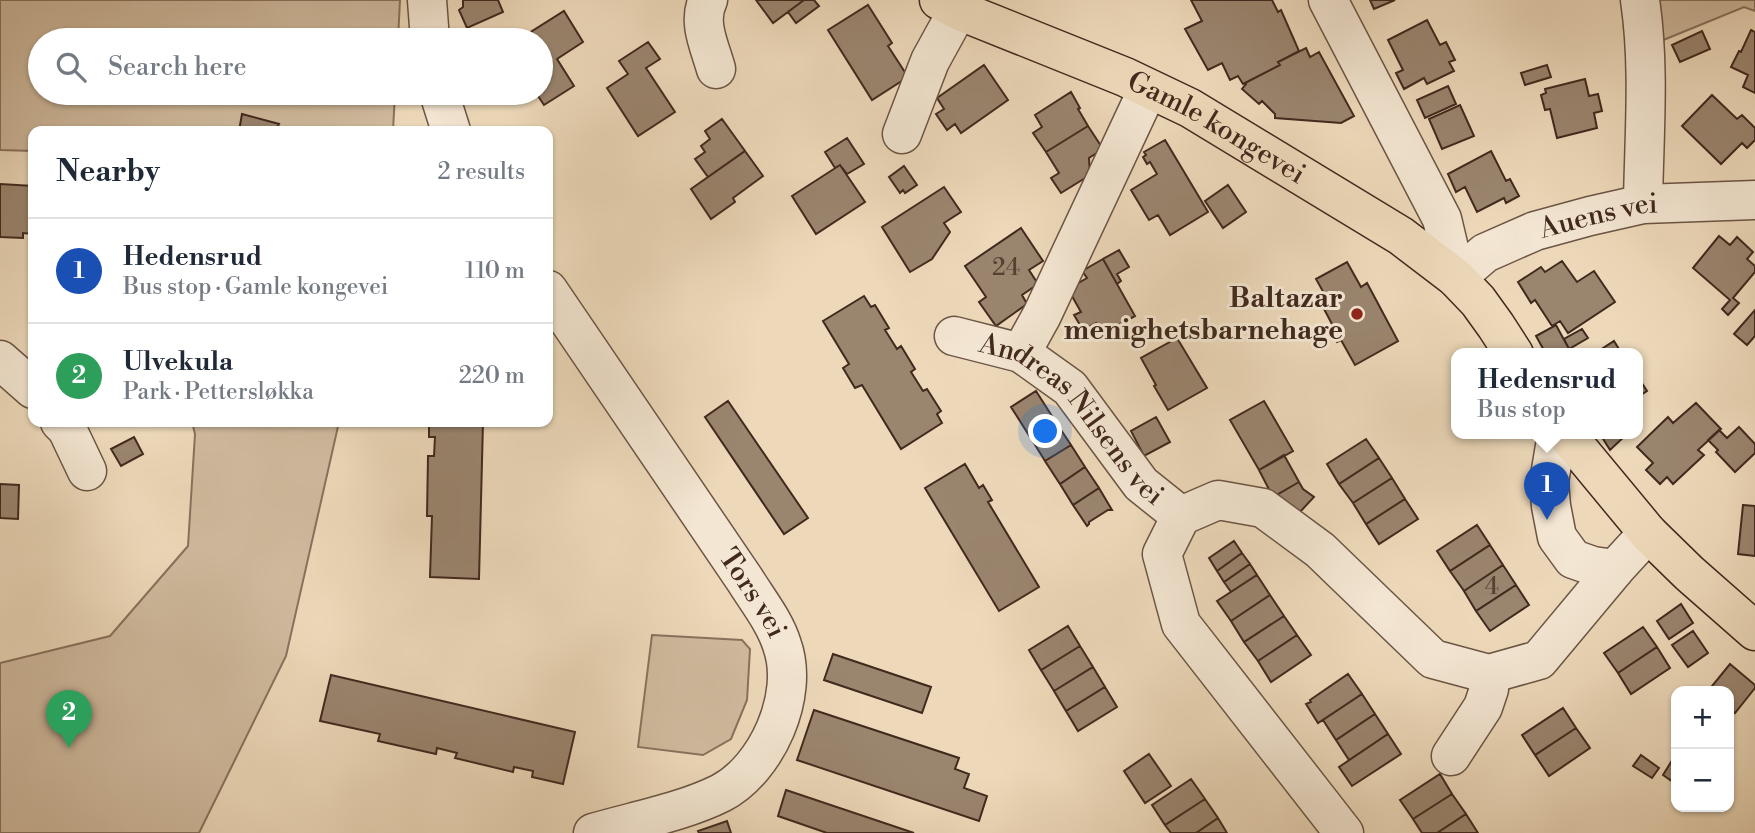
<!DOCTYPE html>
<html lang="en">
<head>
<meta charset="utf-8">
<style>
  body { margin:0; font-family:"Libre Bodoni",serif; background:#f2f2f3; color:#1f2937 }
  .controls { position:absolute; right:21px; bottom:21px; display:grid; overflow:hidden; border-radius:14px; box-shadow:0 2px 5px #0004 }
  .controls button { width:63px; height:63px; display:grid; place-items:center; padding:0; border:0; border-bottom:2px solid #e0e1e3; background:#fff; color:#1f2937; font:35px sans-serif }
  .you { position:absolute; left:1046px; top:432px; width:24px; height:24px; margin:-18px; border:5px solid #fff; border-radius:50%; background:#1a73e8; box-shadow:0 0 0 10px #1a73e833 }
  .badge { display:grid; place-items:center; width:46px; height:46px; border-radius:50%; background:#8f2418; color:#fff; font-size:23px; font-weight:700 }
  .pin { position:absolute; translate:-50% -58px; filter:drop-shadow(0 2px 4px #0008) }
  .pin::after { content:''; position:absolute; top:37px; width:24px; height:21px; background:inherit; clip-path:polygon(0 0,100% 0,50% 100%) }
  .popup { position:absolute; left:1451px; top:348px; width:192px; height:91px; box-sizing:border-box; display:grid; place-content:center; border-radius:14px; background:#fff; filter:drop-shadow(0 2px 5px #0005); font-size:23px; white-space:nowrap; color:#747a83 }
  .popup b { font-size:26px; color:#1f2937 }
  .popup::after { content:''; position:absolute; left:50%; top:100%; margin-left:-14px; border:14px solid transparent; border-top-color:#fff }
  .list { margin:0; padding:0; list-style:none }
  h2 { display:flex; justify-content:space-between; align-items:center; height:91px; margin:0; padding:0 28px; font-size:30px }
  h2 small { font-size:23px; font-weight:400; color:#747a83 }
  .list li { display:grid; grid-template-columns:46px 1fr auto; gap:21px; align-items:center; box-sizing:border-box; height:105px; padding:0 28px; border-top:2px solid #e0e1e3 }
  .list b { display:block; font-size:26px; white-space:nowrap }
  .list p { margin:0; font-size:23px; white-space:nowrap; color:#747a83 }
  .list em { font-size:23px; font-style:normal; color:#747a83 }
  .icon { flex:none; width:38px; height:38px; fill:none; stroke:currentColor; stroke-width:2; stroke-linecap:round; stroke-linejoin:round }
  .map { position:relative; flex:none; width:1755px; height:833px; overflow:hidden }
  .search { position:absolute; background:#fff; box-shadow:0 2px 5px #0004; left:28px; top:28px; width:525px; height:77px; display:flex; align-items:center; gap:18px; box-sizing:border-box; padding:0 24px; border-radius:38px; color:#747a83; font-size:26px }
  .panel { position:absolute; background:#fff; box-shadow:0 2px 5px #0004; left:28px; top:126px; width:525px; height:301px; border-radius:14px }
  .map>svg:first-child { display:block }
  .green { fill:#d0bb9f; stroke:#88725e; stroke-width:2 }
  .building { fill:#9a856f; stroke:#41291e; stroke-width:2 }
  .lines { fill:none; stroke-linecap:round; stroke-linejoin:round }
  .minor-casing { stroke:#6c5545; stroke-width:41 }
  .major-casing { stroke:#41291e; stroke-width:41 }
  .minor { stroke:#f3e6d2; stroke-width:38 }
  .major { stroke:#edd9ba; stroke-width:38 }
  .poi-dot { fill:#8f2418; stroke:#f3e6d2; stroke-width:2.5 }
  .labels { text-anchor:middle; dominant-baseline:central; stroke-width:6; stroke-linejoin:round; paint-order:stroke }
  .number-label { font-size:24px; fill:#574032 }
  .street-label { font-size:28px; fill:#41291e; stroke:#f3e6d2 }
  .poi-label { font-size:28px; font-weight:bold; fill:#41291e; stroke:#f3e6d2; text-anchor:end }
</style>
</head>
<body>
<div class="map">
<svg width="1755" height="833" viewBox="0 0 1755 833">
  <rect width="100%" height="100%" fill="#edd9ba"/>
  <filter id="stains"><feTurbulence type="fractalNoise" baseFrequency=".00286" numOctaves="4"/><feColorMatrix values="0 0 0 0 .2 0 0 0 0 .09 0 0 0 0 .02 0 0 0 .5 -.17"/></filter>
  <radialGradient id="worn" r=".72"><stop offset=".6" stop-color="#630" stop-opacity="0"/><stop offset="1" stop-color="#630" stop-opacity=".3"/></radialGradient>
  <path class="green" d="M0,0H400L398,40H40V93H395L393,131H33V151L0,150Z
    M1650,0H1755V11L1744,7L1656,43Z
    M192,422H339L286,656L199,833H0V663L110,636L188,546L195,434Z
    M652,635L742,640L750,649L747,700L731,739L703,755L638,747Z"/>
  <path class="building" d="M463,0H498L503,12L467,28L459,10L463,7Z
    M756,0H804L773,23Z
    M804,0H814L819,6L796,23L788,12Z
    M1191,0H1272L1278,12L1281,10L1299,51L1278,62L1280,65L1243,84L1238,76L1230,80L1222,63L1208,70L1185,29L1202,21Z
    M1370,0H1395L1374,9Z
    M868,5L892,43L888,46L908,77L872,100L828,30Z
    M564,11L583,42L557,59L574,86L544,105L536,93H541V40H518Z
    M1427,20L1440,45L1446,42L1455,60L1449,62L1454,71L1427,84L1424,78L1404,89L1396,73L1403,70L1388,40Z
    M1751,30L1755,32V93L1743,87L1748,75L1731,67L1739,51L1741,52Z
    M1702,31L1710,49L1680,62L1672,45Z
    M648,42L660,59L646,68L675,112L638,136L607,88L628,74L619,61Z
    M1306,48L1310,57L1319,52L1354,116L1341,123L1275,118V114L1262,101L1259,104L1242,89L1246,84L1245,83L1280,65L1278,62Z
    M984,65L1008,100L961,133L955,124L947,130L936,114L944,109L937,98Z
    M1547,65L1551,77L1525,85L1521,73Z
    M1585,79L1589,96L1598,94L1602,111L1594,113L1597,128L1557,138L1550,109L1545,110L1541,95L1546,93L1545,89Z
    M1448,86L1456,104L1425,118L1417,100Z
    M1071,92L1080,108L1078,109L1088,126L1046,152L1033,133L1042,127L1035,115Z
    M1712,95L1737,119L1742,115L1755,128V140L1747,148L1742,143L1721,164L1682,126Z
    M1460,105L1474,136L1442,149L1429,119Z
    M242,114L279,124L275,131H239Z
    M722,119L745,151L708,177L695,159L705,152L701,146L710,139L705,131Z
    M1088,126L1103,149L1089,158L1090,175L1061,193L1051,178L1059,173L1046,152Z
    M847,138L864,164L847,174L840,165L835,168L825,152Z
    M1165,140L1208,212L1170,235L1158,215L1149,220L1131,190L1157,174L1150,162L1147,164L1143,157L1146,155L1144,152Z
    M745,151L763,176L733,198L735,202L711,219L691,189Z
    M1491,151L1506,181L1510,179L1519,196L1506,203L1504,198L1477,212L1465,187L1456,192L1448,174Z
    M840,165L865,202L816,234L792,196Z
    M904,166L917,185L905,193L903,190L900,193L889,177Z
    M0,184L33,186V234L23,233V238L0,237Z
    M1228,185L1246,212L1223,228L1205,201Z
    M944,187L961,212L944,223L950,232L932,259L910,272L882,227Z
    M1021,228L1043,261L1029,270L1038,284L1022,295L1027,304L996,326L979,302L986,297L965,266Z
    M1719,236L1730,245L1737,237L1753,252L1747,259L1755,266V272L1733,298L1739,303L1728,315L1722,309L1730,300L1693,268Z
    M1119,250L1129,267L1117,274L1121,281L1117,284L1103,259Z
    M1103,259L1135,316L1102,334L1096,323L1083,330L1074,315L1081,312L1068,289L1087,278L1082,271Z
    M1562,261L1577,282L1594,271L1615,302L1568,333L1560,321L1552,326L1535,300L1531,303L1518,282L1541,267L1545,272Z
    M1347,262L1361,287L1367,283L1398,341L1355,365L1341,340L1337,342L1329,329L1333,326L1323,307L1330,304L1316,279Z
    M864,296L871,307L875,305L889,328L885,330L897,349L901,346L915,369L911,372L923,391L927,389L941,411L937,414L942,423L901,449L862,385L855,388L843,368L849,364L823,321Z
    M1755,310V336L1747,345L1734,334Z
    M1556,325L1569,349L1560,354H1546L1536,336Z
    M1582,329L1588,338L1569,349L1564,339Z
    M1177,338L1207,388L1168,410L1154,386L1156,385L1141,358Z
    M1614,341L1622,354H1594Z
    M1638,377L1647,391L1638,397Z
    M1036,391L1057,424L1032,440L1011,407Z
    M728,401L808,518L784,534L705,417Z
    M1264,401L1293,451L1259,470L1230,420Z
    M1696,403L1721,429L1698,450L1704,455L1673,484L1667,477L1660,484L1646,470L1653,463L1637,447L1668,417L1673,423Z
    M1156,417L1170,442L1144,456L1131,431Z
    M429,422H483L479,579L430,577L432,516H427L428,456H434L435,437H429Z
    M1057,424L1071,445L1045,461L1032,440Z
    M1739,427L1755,444V453L1735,472L1716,452L1718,450L1708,440L1719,430L1727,438Z
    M1600,434H1627L1610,450Z
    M134,437L143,454L121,466L111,449Z
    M1366,439L1379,458L1339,484L1327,464Z
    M1071,445L1085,467L1060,484L1045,461Z
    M1284,455L1299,482L1273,497L1259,470Z
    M1379,458L1392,478L1353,503L1339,484Z
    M965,464L979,488L983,485L992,500L988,502L1039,587L999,611L925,488Z
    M1085,467L1099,488L1073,505L1060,484Z
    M1392,478L1405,499L1366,524L1353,503Z
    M1299,482L1303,489L1314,497L1299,513L1273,497Z
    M0,484L19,485L18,519L0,518Z
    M1099,488L1112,510H1108L1089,522V524L1087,526L1073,505Z
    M1405,499L1418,519L1379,544L1366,524Z
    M1743,505L1755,506V556L1738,554Z
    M1477,525L1490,545L1450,571L1437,551Z
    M1234,541L1242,553L1217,571L1209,558Z
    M1490,545L1503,565L1464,591L1450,571Z
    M1242,553L1250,564L1224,582L1217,571Z
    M1250,564L1257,575L1231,592L1224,582Z
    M1503,565L1516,585L1476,611L1464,591Z
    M1257,575L1270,595L1231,621L1217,601Z
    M1516,585L1529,605L1490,631L1476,611Z
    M1270,595L1284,616L1244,642L1231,621Z
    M1681,604L1693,623L1669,639L1657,621Z
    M1284,616L1297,635L1258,661L1244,642Z
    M1068,626L1080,646L1041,670L1029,650Z
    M1643,627L1657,647L1618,673L1604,653Z
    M1693,631L1708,653L1688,667L1672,645Z
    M1297,635L1311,655L1271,682L1258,661Z
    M1080,646L1093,667L1054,691L1041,670Z
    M1657,647L1670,668L1631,694L1618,673Z
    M833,654L931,687L922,713L824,680Z
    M1730,664L1755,685V688L1735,713L1729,708V691H1708Z
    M1093,667L1105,687L1066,711L1054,691Z
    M1348,674L1362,694L1318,723L1306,704L1311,702L1310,700Z
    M331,675L575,732L563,784L532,777L533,771L514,767L513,772L455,758L457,753L437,748L436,754L378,741L380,734L320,721Z
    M1105,687L1117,707L1078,731L1066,711Z
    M1362,694L1375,714L1336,740L1323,720Z
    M1563,708L1576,728L1535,755L1522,735Z
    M814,710L959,758L955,769L969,774L964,788L987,796L979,821L797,760Z
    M1375,714L1388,734L1349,760L1336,740Z
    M1576,728L1590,748L1549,776L1535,755Z
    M1388,734L1401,754L1352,786L1339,767Z
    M1149,754L1171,786L1145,803L1124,771Z
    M1676,754V784L1663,775Z
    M1641,755L1659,768L1652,778L1633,766Z
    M1440,774L1452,794L1413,819L1400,800Z
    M1191,779L1205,799L1165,825L1152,805Z
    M786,790L914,833H827L778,816Z
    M1452,794L1466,814L1437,833H1422L1413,819Z
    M1205,799L1218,818L1196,833H1171L1165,825Z
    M1466,814L1478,833H1437Z
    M1218,818L1227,833H1196Z
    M727,821L731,833H699L698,831Z"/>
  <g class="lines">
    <g class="minor-casing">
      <g id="minor">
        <path d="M427,0L430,40"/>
        <path d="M708,0C697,22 710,47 716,69"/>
        <path id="s1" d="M1328,0L1442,219L1456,278L1485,253L1535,231L1590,216L1643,204L1755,200"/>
        <path d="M1640,0C1650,67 1644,136 1643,204"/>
        <path d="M439,93L451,131"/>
        <path d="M902,134L930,61L958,10"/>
        <path id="s2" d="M548,290L745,580C758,601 775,622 782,645C800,695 767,769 721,793C683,812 634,821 593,833"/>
        <path id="s3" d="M954,336L1021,353L1070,388L1141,484L1181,516"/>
        <path d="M1021,353L1042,315L1148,89"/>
        <path d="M0,360L33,389"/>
        <path d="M60,422L67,429L87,471"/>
        <path d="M1557,434L1549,482L1551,506L1557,537L1573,559L1593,566L1615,569"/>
        <path d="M1451,756L1483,707L1489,689V674"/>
        <path d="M1344,833L1181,624L1162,554L1181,516L1218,500L1263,508L1320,550L1433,659L1489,674L1539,660L1615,569L1648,533"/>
      </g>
    </g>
    <g class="major-casing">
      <g id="major">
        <path id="s4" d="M939,0L958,10L1125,77L1190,108L1401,236L1456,278L1478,301L1496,326L1514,354"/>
        <path d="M1566,434L1648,533L1689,573L1755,631"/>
      </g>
    </g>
    <use href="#minor" class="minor"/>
    <use href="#major" class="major"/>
  </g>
  <circle class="poi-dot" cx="1357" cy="314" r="7"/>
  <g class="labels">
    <g class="number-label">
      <text x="1006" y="268">24</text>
      <text x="1492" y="587">4</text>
    </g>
    <g class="street-label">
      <text stroke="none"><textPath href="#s4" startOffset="306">Gamle kongevei</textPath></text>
      <text stroke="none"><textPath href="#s1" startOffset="466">Auens vei</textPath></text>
      <text stroke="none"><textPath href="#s3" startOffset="150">Andreas Nilsens vei</textPath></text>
      <text stroke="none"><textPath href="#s2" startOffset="366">Tors vei</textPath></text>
    </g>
    <g class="poi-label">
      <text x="1343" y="298">Baltazar<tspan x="1343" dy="32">menighetsbarnehage</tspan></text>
    </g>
  </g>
  <rect width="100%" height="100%" filter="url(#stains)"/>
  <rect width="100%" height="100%" fill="url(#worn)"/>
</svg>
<div class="controls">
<button>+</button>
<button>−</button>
</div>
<div class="you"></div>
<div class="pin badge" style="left:1547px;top:520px;background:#1a4fb4">1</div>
<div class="popup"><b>Hedensrud</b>Bus stop</div>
<div class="pin badge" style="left:69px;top:748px;background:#2e9e5b">2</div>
<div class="search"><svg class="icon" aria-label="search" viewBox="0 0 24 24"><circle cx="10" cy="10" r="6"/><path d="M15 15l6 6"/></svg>Search here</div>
<section class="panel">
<h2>Nearby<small>2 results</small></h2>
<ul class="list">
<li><span class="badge" style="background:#1a4fb4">1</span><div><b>Hedensrud</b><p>Bus stop · Gamle kongevei</p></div><em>110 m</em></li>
<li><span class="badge" style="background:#2e9e5b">2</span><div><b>Ulvekula</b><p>Park · Pettersløkka</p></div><em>220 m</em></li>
</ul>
</section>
</div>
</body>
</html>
